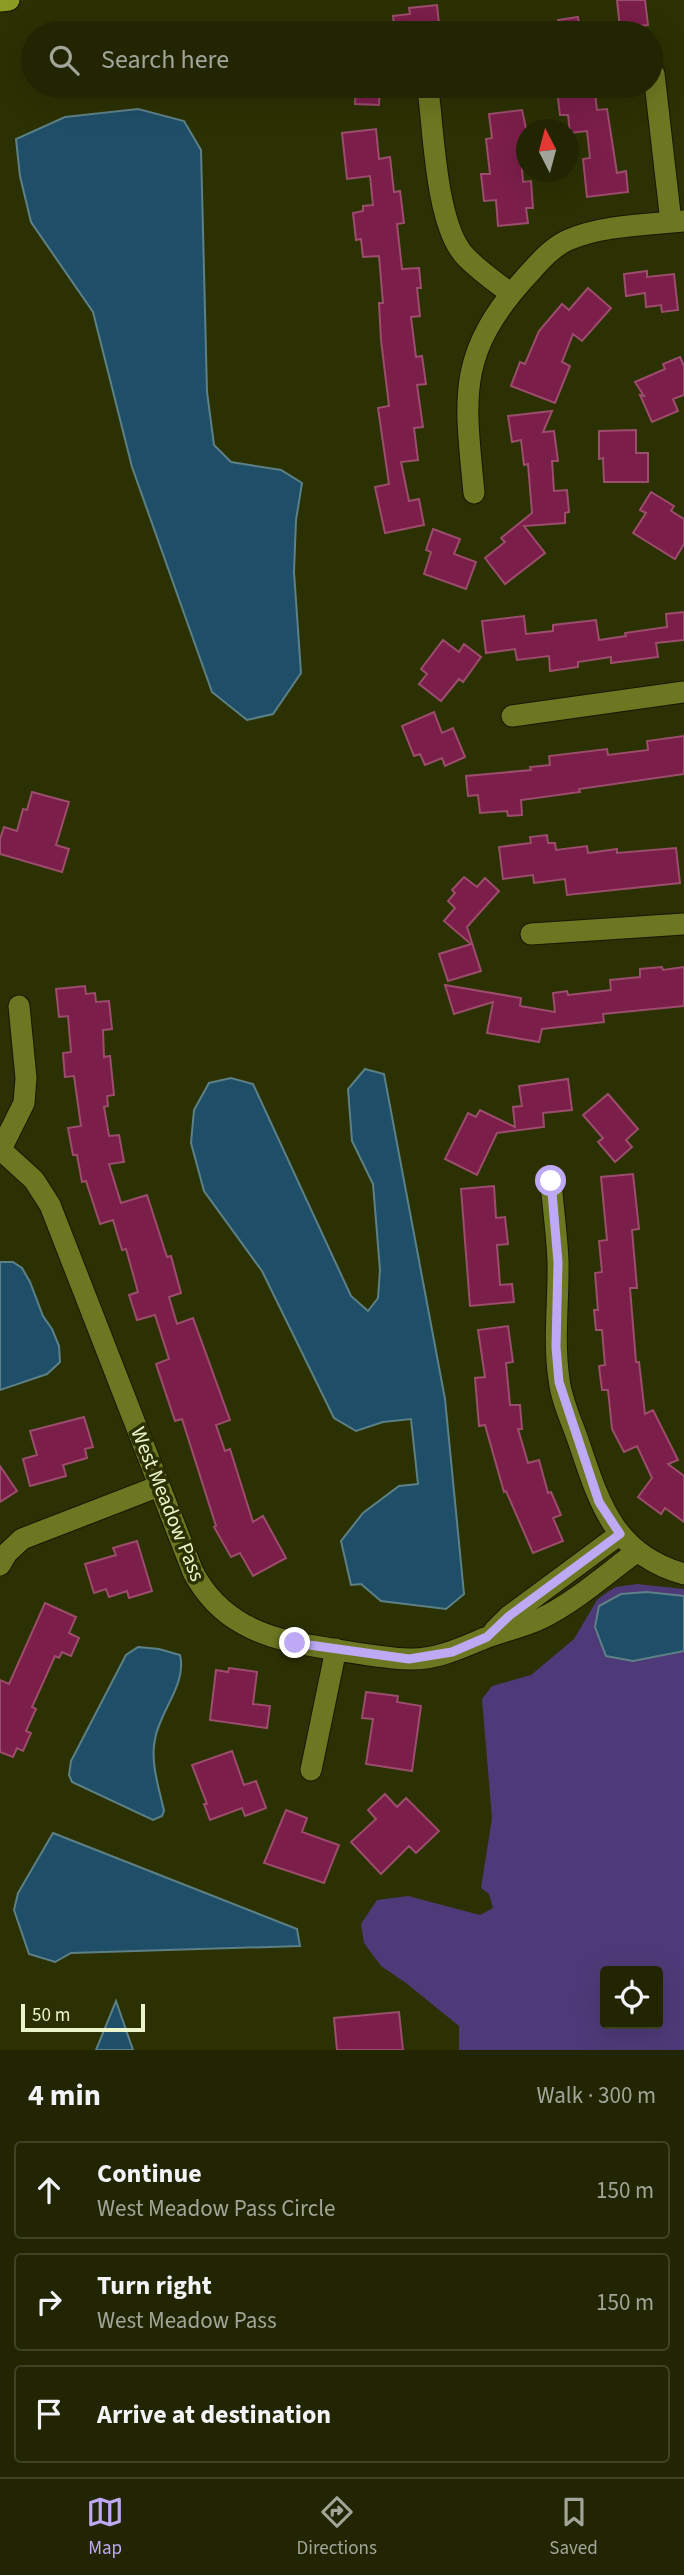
<!DOCTYPE html>
<html lang="en">
<head>
<meta charset="utf-8">
<style>
  body { margin:0; font-family:"Source Sans 3",sans-serif; background:#2d3111; color:#f1f3f6 }
  .controls { position:absolute; right:21px; bottom:21px; display:grid; overflow:hidden; border-radius:7px; box-shadow:0 7px 28px #0002 }
  .controls button { width:63px; height:63px; display:grid; place-items:center; padding:0; border:0; border-bottom:2px solid #3e4224; background:#212502; color:#f1f3f6; font:35px sans-serif }
  .compass { position:absolute; left:516px; top:119px; width:63px; height:63px; border-radius:50%; background:#212502; box-shadow:0 7px 28px #0002; rotate:354deg }
  .scale { position:absolute; left:21px; bottom:18px; width:124px; box-sizing:border-box; padding-left:7px; border:4px solid #ecf4cb; border-top:0; font-size:19px; line-height:24px; white-space:nowrap; color:#ecf4cb; -webkit-text-stroke:5px #2c3103; paint-order:stroke }
  .stop { position:absolute; width:21px; height:21px; margin:-16px; border:5px solid #bea9f5; border-radius:50%; background:#fff }
  .stop.end { background:#bea9f5; border-color:#fff; box-shadow:0 2px 7px #0008 }
  .list { margin:0; padding:0; list-style:none }
  h2 { display:flex; justify-content:space-between; align-items:center; height:91px; margin:0; padding:0 28px; font-size:30px }
  h2 small { font-size:23px; font-weight:400; color:#a2a599 }
  .list li { display:grid; grid-template-columns:46px 1fr auto; gap:21px; align-items:center; box-sizing:border-box; height:98px; margin:0 14px 14px; padding:0 14px; border:2px solid #3e4224; border-radius:7px }
  .list b { display:block; font-size:26px; white-space:nowrap }
  .list p { margin:0; font-size:23px; white-space:nowrap; color:#a2a599 }
  .list em { font-size:23px; font-style:normal; color:#a2a599 }
  .icon { flex:none; width:38px; height:38px; fill:none; stroke:currentColor; stroke-width:2; stroke-linecap:round; stroke-linejoin:round }
  .map { position:relative; flex:none; width:684px; height:2050px; overflow:hidden }
  .search { position:absolute; background:#212502; box-shadow:0 7px 28px #0002; left:21px; right:21px; top:21px; height:77px; display:flex; align-items:center; gap:18px; box-sizing:border-box; padding:0 24px; border-radius:38px; color:#a2a599; font-size:26px }
  .sheet { height:427px; background:#212502 }
  nav { display:flex; justify-content:space-around; align-items:center; box-sizing:border-box; height:98px; border-top:2px solid #3e4224; background:#212502; font-size:19px; color:#a2a599 }
  nav a { display:grid; justify-items:center; gap:4px }
  nav .on { color:#bea9f5 }
  .map>svg:first-child { display:block }
  .green { fill:#4e3a78; fill-rule:evenodd }
  .water { fill:#1f4e68; stroke:#5c8086; stroke-width:2 }
  .building { fill:#7b1e4a; stroke:#9b4d6c; stroke-width:2 }
  .lines { fill:none; stroke-linecap:round; stroke-linejoin:round }
  .minor-casing { stroke:#151801; stroke-width:23 }
  .major-casing { stroke:#151801; stroke-width:23 }
  .minor { stroke:#6c7721; stroke-width:21 }
  .major { stroke:#8c9b24; stroke-width:21 }
  .route { stroke:#bea9f5; stroke-width:9 }
  .labels { text-anchor:middle; dominant-baseline:central; stroke-width:7; stroke-linejoin:round; paint-order:stroke }
  .street-label { font-size:21px; fill:#ecf4cb; stroke:#2c3103 }
</style>
</head>
<body>
<div class="map">
<svg width="684" height="2050" viewBox="0 0 684 2050">
  <rect width="100%" height="100%" fill="#2c3103"/>
  <path class="green" d="M637,1584L684,1589V2050H459V2026L406,1983L381,1966L364,1943L361,1924L377,1900L408,1896L480,1915L493,1908L489,1894L481,1888L492,1818L482,1699L492,1686L531,1675L574,1639L597,1600L606,1593L616,1587ZM605,1971H658V2024H605Z"/>
  <path class="water" d="M138,109L184,121L201,150L207,392L214,445L231,462L281,470L302,483L296,520L294,572L301,673L273,714L247,720L212,692L132,467L93,312L31,222L20,176L16,139L65,117Z
    M365,1069L384,1074L445,1399L464,1594L446,1609L381,1601L361,1584L351,1585L341,1541L363,1513L399,1486L418,1484L411,1419L383,1422L356,1431L334,1418L262,1271L204,1191L191,1143L194,1110L209,1083L231,1078L253,1084L351,1296L368,1311L378,1298L380,1270L373,1184L352,1141L348,1089Z
    M0,1262H13L22,1268L30,1282L43,1316L52,1329L59,1346L60,1362L47,1374L0,1390Z
    M647,1592L684,1596V1651L633,1661L606,1656L595,1627L599,1606L621,1594Z
    M138,1647L159,1649L180,1655C187,1685 160,1710 155,1739C150,1762 159,1788 164,1811L162,1816L153,1820L72,1782L69,1775L71,1761L126,1655Z
    M53,1833L297,1929L300,1946L71,1953L55,1962L29,1954L14,1910L18,1893Z
    M116,2001L133,2050H96Z"/>
  <path class="building" d="M617,0H645L648,25L620,28Z
    M437,5L440,33H395L393,16L410,14L409,8Z
    M578,17L580,33H560L558,20Z
    M356,86H380L379,105L355,104Z
    M594,86L597,110L607,109L617,173L626,171L628,192L587,197L583,159L590,158L587,131L570,133L568,115H560L557,90Z
    M522,110L527,133V153L521,154L523,182L531,181L533,208H526L528,223L498,226L496,200L484,201L481,174H490L486,139L492,138L489,114Z
    M376,129L379,159L390,157L394,192L400,191L404,223L397,224L402,269L419,268L421,288H417L420,316L411,317L416,357L422,356L426,384L417,385L423,427L414,428L418,460L401,462L409,501L419,499L424,525L385,533L375,487L389,484L378,408L389,406L381,340L379,303H383L379,256L363,257L361,239L356,240L353,213L363,211V206L373,205L370,176L347,179L342,133Z
    M647,271V277L674,274L678,310L662,312L661,305L646,307L645,293L626,296L624,274Z
    M588,288L611,308L582,341L573,334L562,362L570,366L555,403L511,386L520,362L525,364L539,331L562,304L569,310Z
    M680,357L684,366V395L673,399L678,411L652,422L640,395L644,396L635,382L665,369L663,364Z
    M552,411L543,432L554,431L558,461H552L554,491L567,490L569,512L565,513V523L524,526L545,553L505,584L485,558L505,542L501,538L532,513L528,464L524,465L521,440L512,442L508,416Z
    M636,430V453H648V482H604L603,458L599,459V431Z
    M651,492L674,506L671,511L684,519V544L675,559L633,533L646,513L640,510Z
    M433,529L460,539L454,554L476,562L466,589L424,574L431,552L426,550Z
    M684,612V640L656,643L658,657L611,663V657L578,662V667L550,671L549,656L517,660L515,649L486,653L482,621L524,616L526,634L553,631V625L596,620L599,640L626,636L625,633L667,627L666,614Z
    M443,640L459,652L464,644L481,657L463,682L459,679L441,701L419,684L427,674L421,669Z
    M434,712L442,733L453,728L465,757L445,766L442,758L425,765L420,754L414,756L402,726Z
    M684,736V774L579,789L580,792L521,800L522,815L508,816L507,811L480,813L478,795L468,796L466,776L531,770L530,767L550,765L549,756L607,749L608,755L648,750L647,741Z
    M32,792L69,802L56,845L69,849L62,872L0,854V839L4,827L17,831L23,809L27,810Z
    M547,835L548,843H555L556,850L587,846L588,853L617,849V853L676,848L680,883L567,895L565,879L534,883L533,875L503,879L499,847L531,843L530,837Z
    M464,877L477,887L485,878L499,891L467,927L481,971L448,981L439,954L471,944L444,921L455,908L448,901L455,893L452,890Z
    M662,967L663,970L684,967V1006L603,1014L604,1022L542,1029L539,1042L487,1033L493,1002L454,1014L445,985L521,998L520,1006L555,1012L553,993L567,991L568,995L611,990L610,980L640,977V969Z
    M85,986L86,994L95,993L96,1002L109,1001L112,1029L103,1030L104,1057L110,1056L114,1095L107,1096L108,1106L104,1107L109,1136L119,1135L124,1162L109,1164L121,1203L147,1195L167,1257L171,1256L181,1293L169,1297L177,1324L193,1318L230,1420L216,1425L225,1451L230,1449L253,1522L263,1516L286,1558L253,1576L240,1553L231,1557L214,1527L216,1526L182,1419L175,1421L156,1364L169,1359L155,1315L137,1320L129,1295L138,1292L126,1249L122,1250L113,1220L100,1224L86,1181L82,1182L77,1155H73L68,1128L81,1126L74,1076L65,1077L63,1053L71,1052L68,1016L59,1017L56,989Z
    M568,1079L572,1110L543,1113L544,1127L497,1133L477,1175L445,1159L468,1113L476,1117L480,1110L515,1127L513,1107L522,1106L519,1086Z
    M608,1094L638,1129L626,1140L632,1147L615,1162L598,1142L603,1138L583,1115Z
    M633,1174L639,1229L632,1230L637,1288H630L636,1362H639L645,1414L653,1410L678,1460L668,1464L684,1476V1522L665,1508L661,1514L638,1497L652,1478L637,1446L624,1452L612,1429L608,1390H602L599,1366L605,1365L602,1330H596L594,1310H598L595,1273L602,1272L599,1241L607,1240L601,1177Z
    M494,1186L496,1218L505,1217L508,1244L497,1245L500,1285L512,1284L514,1302L470,1306L461,1189Z
    M508,1326L513,1362L506,1363L510,1405H520L522,1429H518L528,1463L539,1460L548,1493L551,1492L561,1515L553,1518L563,1541L533,1553L506,1491L504,1492L485,1425L479,1426L475,1378L485,1377L478,1330Z
    M84,1417L93,1447L85,1449L87,1458L63,1465L66,1476L30,1486L23,1459L37,1455L30,1431Z
    M0,1466L17,1491L0,1502Z
    M137,1541L152,1591L129,1598L127,1591L109,1597L106,1589L94,1593L85,1564L116,1555L113,1548Z
    M45,1603L76,1617L69,1633L79,1638L71,1656L62,1652L59,1658L55,1656L32,1707L36,1709L26,1731L31,1733L23,1751L17,1748L13,1757L0,1752V1680L9,1684Z
    M229,1668L257,1672L253,1704L270,1706L267,1728L210,1720L216,1670L228,1672Z
    M366,1692L398,1696L397,1702L421,1706L412,1771L366,1764L373,1719L362,1718Z
    M232,1751L244,1785L256,1781L266,1808L245,1816L242,1808L210,1820L204,1804H207L192,1765Z
    M385,1794L397,1807L406,1798L439,1831L416,1853L409,1846L381,1874L351,1842L376,1819L368,1810Z
    M286,1810L307,1818L302,1832L339,1845L324,1883L264,1863Z
    M399,2012L403,2050H337L334,2018Z"/>
  <g class="lines">
    <g class="minor-casing">
      <path id="minor" d="M654,74L671,222
        M429,98C434,139 437,226 465,256C478,270 496,282 511,294
        M474,493C465,398 456,355 524,279C537,265 550,248 568,240C603,225 647,225 684,221
        M512,716L684,692
        M531,934L684,924
        M0,1149L34,1180L50,1205L193,1572C219,1621 262,1638 314,1646C345,1651 378,1658 409,1659C436,1660 461,1648 485,1638C503,1631 523,1627 540,1619C575,1602 605,1575 636,1552
        M1,1149L24,1103L26,1078L19,1006
        M551,1181C553,1208 557,1235 558,1261C559,1300 553,1339 559,1379C561,1399 571,1420 578,1440C599,1502 613,1554 684,1574
        M0,1565L7,1553L22,1539L159,1486
        M494,1631L509,1616L620,1534
        M311,1770L336,1649"/>
    </g>
    <g class="major-casing">
      <path id="major" d="M0,1L9,0"/>
    </g>
    <use href="#minor" class="minor"/>
    <use href="#major" class="major"/>
  </g>
  <g class="lines">
    <path class="route" d="M295,1643L409,1659L452,1652L487,1637L509,1616L620,1534L599,1502L559,1382L556,1347L558,1262L551,1181"/>
  </g>
  <g class="labels">
    <g class="street-label">
      <text transform="translate(168 1504) rotate(68)">West Meadow Pass</text>
    </g>
  </g>
</svg>
<div class="controls">
<button><svg class="icon" aria-label="locate" viewBox="0 0 24 24"><circle cx="12" cy="12" r="6"/><path d="M12 2v4M12 18v4M2 12h4M18 12h4"/></svg></button>
</div>
<svg class="compass" viewBox="-18 -18 36 36"><path d="M0-13l5 13h-10z" fill="#e53935"/><path d="M0 13l5-13h-10z" fill="#a2a599"/></svg>
<div class="scale">50 m</div>
<div class="stop" style="left:551px;top:1181px"></div>
<div class="stop end" style="left:295px;top:1643px"></div>
<div class="search"><svg class="icon" aria-label="search" viewBox="0 0 24 24"><circle cx="10" cy="10" r="6"/><path d="M15 15l6 6"/></svg>Search here</div>
</div>
<section class="sheet">
<h2>4 min<small>Walk · 300 m</small></h2>
<ul class="list">
<li><svg class="icon" aria-label="ahead" viewBox="0 0 24 24"><path d="M12 20V5M6 11l6-6 6 6"/></svg><div><b>Continue</b><p>West Meadow Pass Circle</p></div><em>150 m</em></li>
<li><svg class="icon" aria-label="right" viewBox="0 0 24 24"><path d="M7 20v-9h11M14 6l5 5-5 5"/></svg><div><b>Turn right</b><p>West Meadow Pass</p></div><em>150 m</em></li>
<li><svg class="icon" aria-label="arrive" viewBox="0 0 24 24"><path d="M6 21V4h12l-3 4 3 4H6"/></svg><div><b>Arrive at destination</b></div></li>
</ul>
</section>
<nav>
<a class="on"><svg class="icon" aria-label="map" viewBox="0 0 24 24"><path d="M3 6l6-2 6 2 6-2v14l-6 2-6-2-6 2zM9 4v14M15 6v14"/></svg>Map</a>
<a><svg class="icon" aria-label="directions" viewBox="0 0 24 24"><path d="M12 3l9 9-9 9-9-9zM9 14v-3h6M13 9l2 2-2 2"/></svg>Directions</a>
<a><svg class="icon" aria-label="saved" viewBox="0 0 24 24"><path d="M7 4h10v16l-5-4-5 4z"/></svg>Saved</a>
</nav>
</body>
</html>
